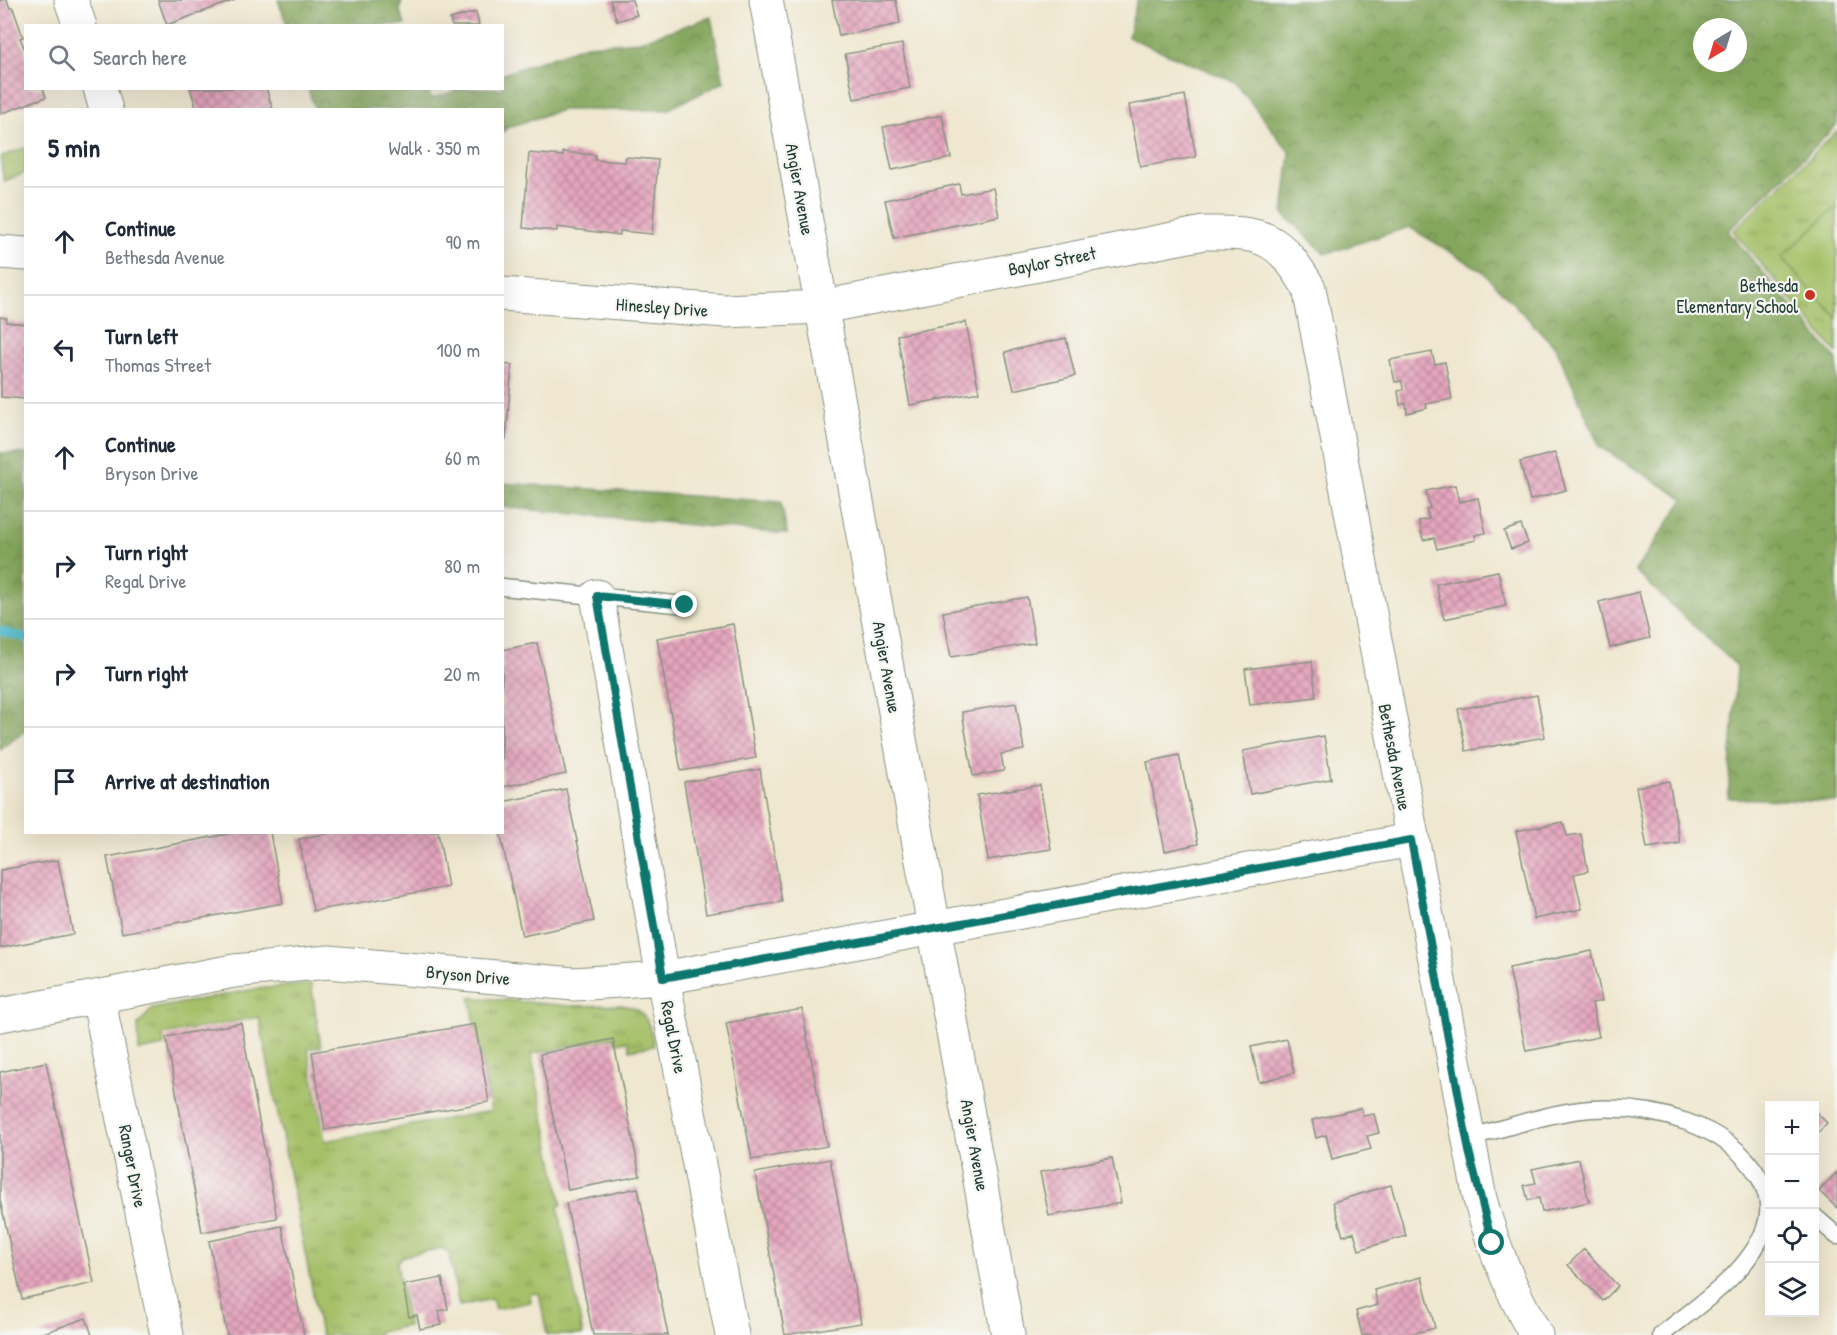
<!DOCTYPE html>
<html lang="en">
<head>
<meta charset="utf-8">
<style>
  body { margin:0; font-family:"Patrick Hand",sans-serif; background:#f2f2f3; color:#1f2937 }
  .controls { position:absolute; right:18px; bottom:18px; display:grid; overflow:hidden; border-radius:0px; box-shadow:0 6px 24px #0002 }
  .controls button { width:54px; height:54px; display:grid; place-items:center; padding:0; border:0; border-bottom:2px solid #e0e1e3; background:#fff; color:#1f2937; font:30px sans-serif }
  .compass { position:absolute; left:1693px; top:18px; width:54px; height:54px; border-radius:50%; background:#fff; box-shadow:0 6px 24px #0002; rotate:218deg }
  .stop { position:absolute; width:18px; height:18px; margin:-14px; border:4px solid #0f766e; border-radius:50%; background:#fff }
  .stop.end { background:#0f766e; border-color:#fff; box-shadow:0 2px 6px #0008 }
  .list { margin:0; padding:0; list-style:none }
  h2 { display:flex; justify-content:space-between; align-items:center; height:78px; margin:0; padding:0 24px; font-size:26px }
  h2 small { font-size:20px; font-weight:400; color:#747a83 }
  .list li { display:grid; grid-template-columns:39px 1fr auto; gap:18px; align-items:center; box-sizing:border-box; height:108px; padding:0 24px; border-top:2px solid #e0e1e3 }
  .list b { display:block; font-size:22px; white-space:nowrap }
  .list p { margin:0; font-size:20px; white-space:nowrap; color:#747a83 }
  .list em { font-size:20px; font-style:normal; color:#747a83 }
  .icon { flex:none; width:33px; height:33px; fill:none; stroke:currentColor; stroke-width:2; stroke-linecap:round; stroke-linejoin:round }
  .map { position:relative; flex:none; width:1837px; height:1335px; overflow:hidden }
  .search { position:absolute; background:#fff; box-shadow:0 6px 24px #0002; left:24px; top:24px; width:480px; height:66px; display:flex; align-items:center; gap:15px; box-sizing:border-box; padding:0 21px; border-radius:0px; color:#747a83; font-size:22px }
  .panel { position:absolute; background:#fff; box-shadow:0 6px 24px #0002; left:24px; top:108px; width:480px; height:726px; border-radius:0px }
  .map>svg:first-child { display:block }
  .grass { fill:url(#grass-tufts); stroke:#627e4e; stroke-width:1.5 }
  .forest { fill:url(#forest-crowns); stroke:#527248; stroke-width:1.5; fill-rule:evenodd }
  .garden { fill:#a5c067; stroke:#627e4e; stroke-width:1.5 }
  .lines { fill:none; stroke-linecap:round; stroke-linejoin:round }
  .stream { stroke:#4cb7c9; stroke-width:9 }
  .building { fill:url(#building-cross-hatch) }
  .service-casing { stroke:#879282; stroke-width:19 }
  .minor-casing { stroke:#879282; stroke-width:35 }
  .tertiary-casing { stroke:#879282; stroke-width:35 }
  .service { stroke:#fff; stroke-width:16 }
  .minor { stroke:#fff; stroke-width:33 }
  .tertiary { stroke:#fff; stroke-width:33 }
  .route { stroke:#0f766e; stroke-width:8 }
  .poi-dot { fill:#c8321e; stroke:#f6f6f2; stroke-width:2 }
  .labels { text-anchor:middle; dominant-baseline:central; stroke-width:4.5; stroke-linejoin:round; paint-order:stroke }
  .street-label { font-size:18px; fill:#1f3d34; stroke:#f6f6f2 }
  .poi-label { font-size:18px; fill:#1f3d34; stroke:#f6f6f2; text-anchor:end }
</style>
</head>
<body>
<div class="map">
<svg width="1837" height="1335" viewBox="0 0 1837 1335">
  <defs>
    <pattern id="grass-tufts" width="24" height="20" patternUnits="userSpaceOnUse" patternTransform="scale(1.5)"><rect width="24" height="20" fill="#a5c067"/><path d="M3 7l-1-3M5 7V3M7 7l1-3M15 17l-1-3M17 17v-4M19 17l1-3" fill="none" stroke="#869d56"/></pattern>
    <pattern id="forest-crowns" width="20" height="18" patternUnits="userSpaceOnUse" patternTransform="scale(1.5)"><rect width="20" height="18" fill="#84a65c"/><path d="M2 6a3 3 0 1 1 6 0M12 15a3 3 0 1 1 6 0" fill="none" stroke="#6b884d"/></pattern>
    <pattern id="building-cross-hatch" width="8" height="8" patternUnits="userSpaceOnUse" patternTransform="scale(1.5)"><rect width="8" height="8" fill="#e5a6be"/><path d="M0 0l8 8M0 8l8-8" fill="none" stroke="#b9889b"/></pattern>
  </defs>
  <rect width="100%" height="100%" fill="#f6f6f2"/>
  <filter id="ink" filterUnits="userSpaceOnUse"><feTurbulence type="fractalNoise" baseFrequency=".0167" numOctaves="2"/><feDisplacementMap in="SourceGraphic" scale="12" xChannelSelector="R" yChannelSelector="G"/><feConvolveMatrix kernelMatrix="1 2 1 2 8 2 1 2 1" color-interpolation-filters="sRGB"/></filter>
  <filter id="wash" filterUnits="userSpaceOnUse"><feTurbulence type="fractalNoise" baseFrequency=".008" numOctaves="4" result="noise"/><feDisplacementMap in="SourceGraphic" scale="24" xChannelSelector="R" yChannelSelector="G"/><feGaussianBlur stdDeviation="1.35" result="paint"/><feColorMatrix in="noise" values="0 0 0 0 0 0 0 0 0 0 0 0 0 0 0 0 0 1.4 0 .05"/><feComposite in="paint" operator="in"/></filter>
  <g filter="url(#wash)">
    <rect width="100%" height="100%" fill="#efe7cf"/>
    <path class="grass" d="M1837,131V353L1733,231Z
      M311,984L321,1047L308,1049L325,1141L491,1111L470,997L571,1006L622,1005C647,1008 650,1025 654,1046L630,1050L628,1041L616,1043L614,1037L531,1054L562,1205L558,1206L583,1335H547L539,1293L530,1294L531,1302L495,1309L492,1299L459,1306L449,1254L442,1248L403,1256L397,1263L408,1326L378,1332V1335H321L259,1017L163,1035L164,1046L139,1051L138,1025L152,1009L255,989Z"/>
    <path class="forest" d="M278,0H402L400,11L405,25H287Z
      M1137,0H1837V125L1728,231L1837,360V802L1728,798L1737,666L1635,571L1684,499L1600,447L1556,348L1482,271L1409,227L1325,254L1283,214L1290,153L1235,82L1128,37ZM1702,27H1738V63H1702Z
      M711,17L724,82L667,110H562L508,127L503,132L502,110L315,109L308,89H427L431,99L460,89L502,88L503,74L586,45L640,41Z
      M0,453L26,454L25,731L0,750Z
      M502,483L781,502L787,534L503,507Z"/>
    <path class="garden" d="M25,148V173L4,181L0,157Z
      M1837,206V317L1781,258Z"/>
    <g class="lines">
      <path class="stream" d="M0,631L26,638"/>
    </g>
    <g id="blocks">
      <path class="building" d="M0,0H7L10,8H13L23,37L20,38L26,52V88H43L46,97L0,114Z
        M158,0H235L167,25Z
        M610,0H632L637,15L617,21Z
        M832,0H896L900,24L839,36Z
        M476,12L479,26H452L450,19Z
        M902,44L910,88L854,99L845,54Z
        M190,88H266L273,110H197Z
        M1185,95L1196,157L1140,167L1129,105Z
        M942,115L951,158L892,170L883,127Z
        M563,152L595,155V160L625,162L626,157L658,160L652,234L620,231V235L557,227V231L523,228L529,153L563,156Z
        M959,184L961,194L993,188L999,216L894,238L885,200Z
        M0,317L7,318L6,322L26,324V399L1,397Z
        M966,322L979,392L910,405L897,335Z
        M1066,338L1075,376L1014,390L1005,352Z
        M1432,352L1435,364L1445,362L1452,399L1426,404L1427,408L1407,413L1406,403L1400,405L1398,391L1403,390L1402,381L1395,382L1390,360Z
        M502,364L512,365L506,439H502Z
        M1555,453L1566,490L1530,500L1520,462Z
        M1455,485L1459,502L1478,498L1486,533L1475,535L1476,540L1437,549L1434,538L1423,540L1419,521L1429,519L1426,509L1430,508L1426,491Z
        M1521,525L1528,543L1511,549L1504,531Z
        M1498,571L1506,606L1444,619L1436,584Z
        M1639,592L1650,638L1610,648L1599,602Z
        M1027,597L1035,643L951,657L943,612Z
        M733,624L756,758L681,771L657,638Z
        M537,643L566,774L502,787V650Z
        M1312,661L1316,697L1250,705L1245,669Z
        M1537,695L1545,737L1466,751L1458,709Z
        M1016,703L1024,750L1001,754L1004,771L973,776L962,712Z
        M1324,736L1331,779L1250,794L1243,751Z
        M1179,755L1198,844L1165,851L1147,762Z
        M760,769L782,902L706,914L684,782Z
        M1669,781L1680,843L1647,848L1636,787Z
        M1040,785L1051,849L988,860L977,795Z
        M566,789L594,921L522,936L500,832H502V802Z
        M1563,822L1567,836L1581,834L1588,871L1574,874L1582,909L1534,919L1516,831Z
        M238,832H270L283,903L122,933L107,857Z
        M333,832H438L448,887L313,911L299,839Z
        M58,860L73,934L0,948V870Z
        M1592,951L1602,1001L1592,1003L1599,1037L1526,1051L1509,968Z
        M802,1009L827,1146L752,1160L726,1023Z
        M241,1023L277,1218L202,1232L166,1037Z
        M475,1024L489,1102L325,1130L312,1052Z
        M613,1039L640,1176L568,1190L540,1054Z
        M1287,1039L1294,1073L1259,1082L1251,1047Z
        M46,1062L94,1283L22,1299L0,1200V1072Z
        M1361,1108L1363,1116L1374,1114L1379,1133L1367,1136L1371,1149L1332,1159L1326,1135L1316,1138L1312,1120Z
        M1815,1111L1827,1123L1815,1137Z
        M1112,1158L1121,1203L1049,1216L1040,1172Z
        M830,1159L861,1323L785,1335L755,1173Z
        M1579,1159L1589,1202L1542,1212L1539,1198L1528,1200L1524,1185L1536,1183L1532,1169Z
        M1837,1172V1208L1819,1191Z
        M1391,1185L1406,1236L1359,1250L1354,1232L1343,1236L1333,1202Z
        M638,1188L668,1335H593L566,1203Z
        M282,1226L304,1335H227L209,1241Z
        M1584,1249L1618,1286L1603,1301L1568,1265Z
        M1422,1277L1435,1328L1407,1335H1362L1356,1311L1378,1305L1374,1290Z
        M442,1278L448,1309L439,1311L442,1325L420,1329L417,1315L409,1317L403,1285Z
        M86,1318L92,1335H38Z"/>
    </g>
  </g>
  <g filter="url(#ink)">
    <use href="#blocks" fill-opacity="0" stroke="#879282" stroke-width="1.5"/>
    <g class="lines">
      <g class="service-casing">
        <path id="service" d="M503,587L685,605
          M1467,1138C1507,1128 1550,1112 1591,1109C1650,1105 1730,1124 1760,1179C1768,1194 1771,1212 1765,1228C1749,1273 1697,1306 1661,1335
          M1814,1216L1837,1236"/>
      </g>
      <g class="minor-casing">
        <path id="minor" d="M71,0L80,26
          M100,88L106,110
          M0,252L26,254
          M502,294L725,311L822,307L1204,233C1262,232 1278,235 1309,288L1480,1199C1493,1247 1511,1291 1536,1335
          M597,596L663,978L732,1335
          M98,997L167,1335
          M0,1015L234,971L328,962L574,984L663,978L1411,840"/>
      </g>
      <g class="tertiary-casing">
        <path id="tertiary" d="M766,0L1008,1335"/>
      </g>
      <use href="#service" class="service"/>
      <use href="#minor" class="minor"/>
      <use href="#tertiary" class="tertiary"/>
    </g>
  </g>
  <g class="lines" filter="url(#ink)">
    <path class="route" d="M685,605L597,596L663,978L1411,840L1469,1151L1492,1243"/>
  </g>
  <circle class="poi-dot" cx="1810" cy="295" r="6"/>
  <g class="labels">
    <g class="street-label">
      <text transform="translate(800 189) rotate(80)">Angier Avenue</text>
      <text transform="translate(1052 261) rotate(-11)">Baylor Street</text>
      <text transform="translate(662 307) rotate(4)">Hinesley Drive</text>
      <text transform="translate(887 667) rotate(80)">Angier Avenue</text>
      <text transform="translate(1395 757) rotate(79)">Bethesda Avenue</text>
      <text transform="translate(468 975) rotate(5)">Bryson Drive</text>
      <text transform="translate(674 1037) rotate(79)">Regal Drive</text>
      <text transform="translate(975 1145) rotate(80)">Angier Avenue</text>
      <text transform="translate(133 1166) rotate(79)">Ranger Drive</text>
    </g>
    <g class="poi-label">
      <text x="1798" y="285">Bethesda<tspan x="1798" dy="21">Elementary School</tspan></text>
    </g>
  </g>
</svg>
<div class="controls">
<button>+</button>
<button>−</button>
<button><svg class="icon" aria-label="locate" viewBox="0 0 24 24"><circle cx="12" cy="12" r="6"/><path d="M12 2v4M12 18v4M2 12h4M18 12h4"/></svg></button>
<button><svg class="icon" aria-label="layers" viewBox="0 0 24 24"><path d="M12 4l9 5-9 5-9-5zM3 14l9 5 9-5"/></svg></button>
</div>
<svg class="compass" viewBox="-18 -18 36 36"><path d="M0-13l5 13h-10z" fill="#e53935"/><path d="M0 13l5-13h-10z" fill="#747a83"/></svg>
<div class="stop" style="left:1492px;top:1243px"></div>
<div class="stop end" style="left:685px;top:605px"></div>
<div class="search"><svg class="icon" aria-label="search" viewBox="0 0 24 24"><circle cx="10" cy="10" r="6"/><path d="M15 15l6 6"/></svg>Search here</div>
<section class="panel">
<h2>5 min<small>Walk · 350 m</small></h2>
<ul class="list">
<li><svg class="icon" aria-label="ahead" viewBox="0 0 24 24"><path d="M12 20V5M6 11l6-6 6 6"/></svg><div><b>Continue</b><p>Bethesda Avenue</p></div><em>90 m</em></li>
<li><svg class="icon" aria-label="left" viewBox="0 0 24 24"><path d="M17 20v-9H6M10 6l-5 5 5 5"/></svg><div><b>Turn left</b><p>Thomas Street</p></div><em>100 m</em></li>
<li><svg class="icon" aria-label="ahead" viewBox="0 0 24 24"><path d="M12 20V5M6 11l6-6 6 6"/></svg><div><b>Continue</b><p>Bryson Drive</p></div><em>60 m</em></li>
<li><svg class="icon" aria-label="right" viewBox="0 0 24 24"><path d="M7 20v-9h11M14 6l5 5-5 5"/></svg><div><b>Turn right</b><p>Regal Drive</p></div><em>80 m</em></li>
<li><svg class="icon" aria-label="right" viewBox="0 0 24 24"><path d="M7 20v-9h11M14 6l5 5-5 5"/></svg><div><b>Turn right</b></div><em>20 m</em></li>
<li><svg class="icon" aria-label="arrive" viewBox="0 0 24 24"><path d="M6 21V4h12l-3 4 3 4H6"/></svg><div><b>Arrive at destination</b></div></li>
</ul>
</section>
</div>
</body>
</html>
